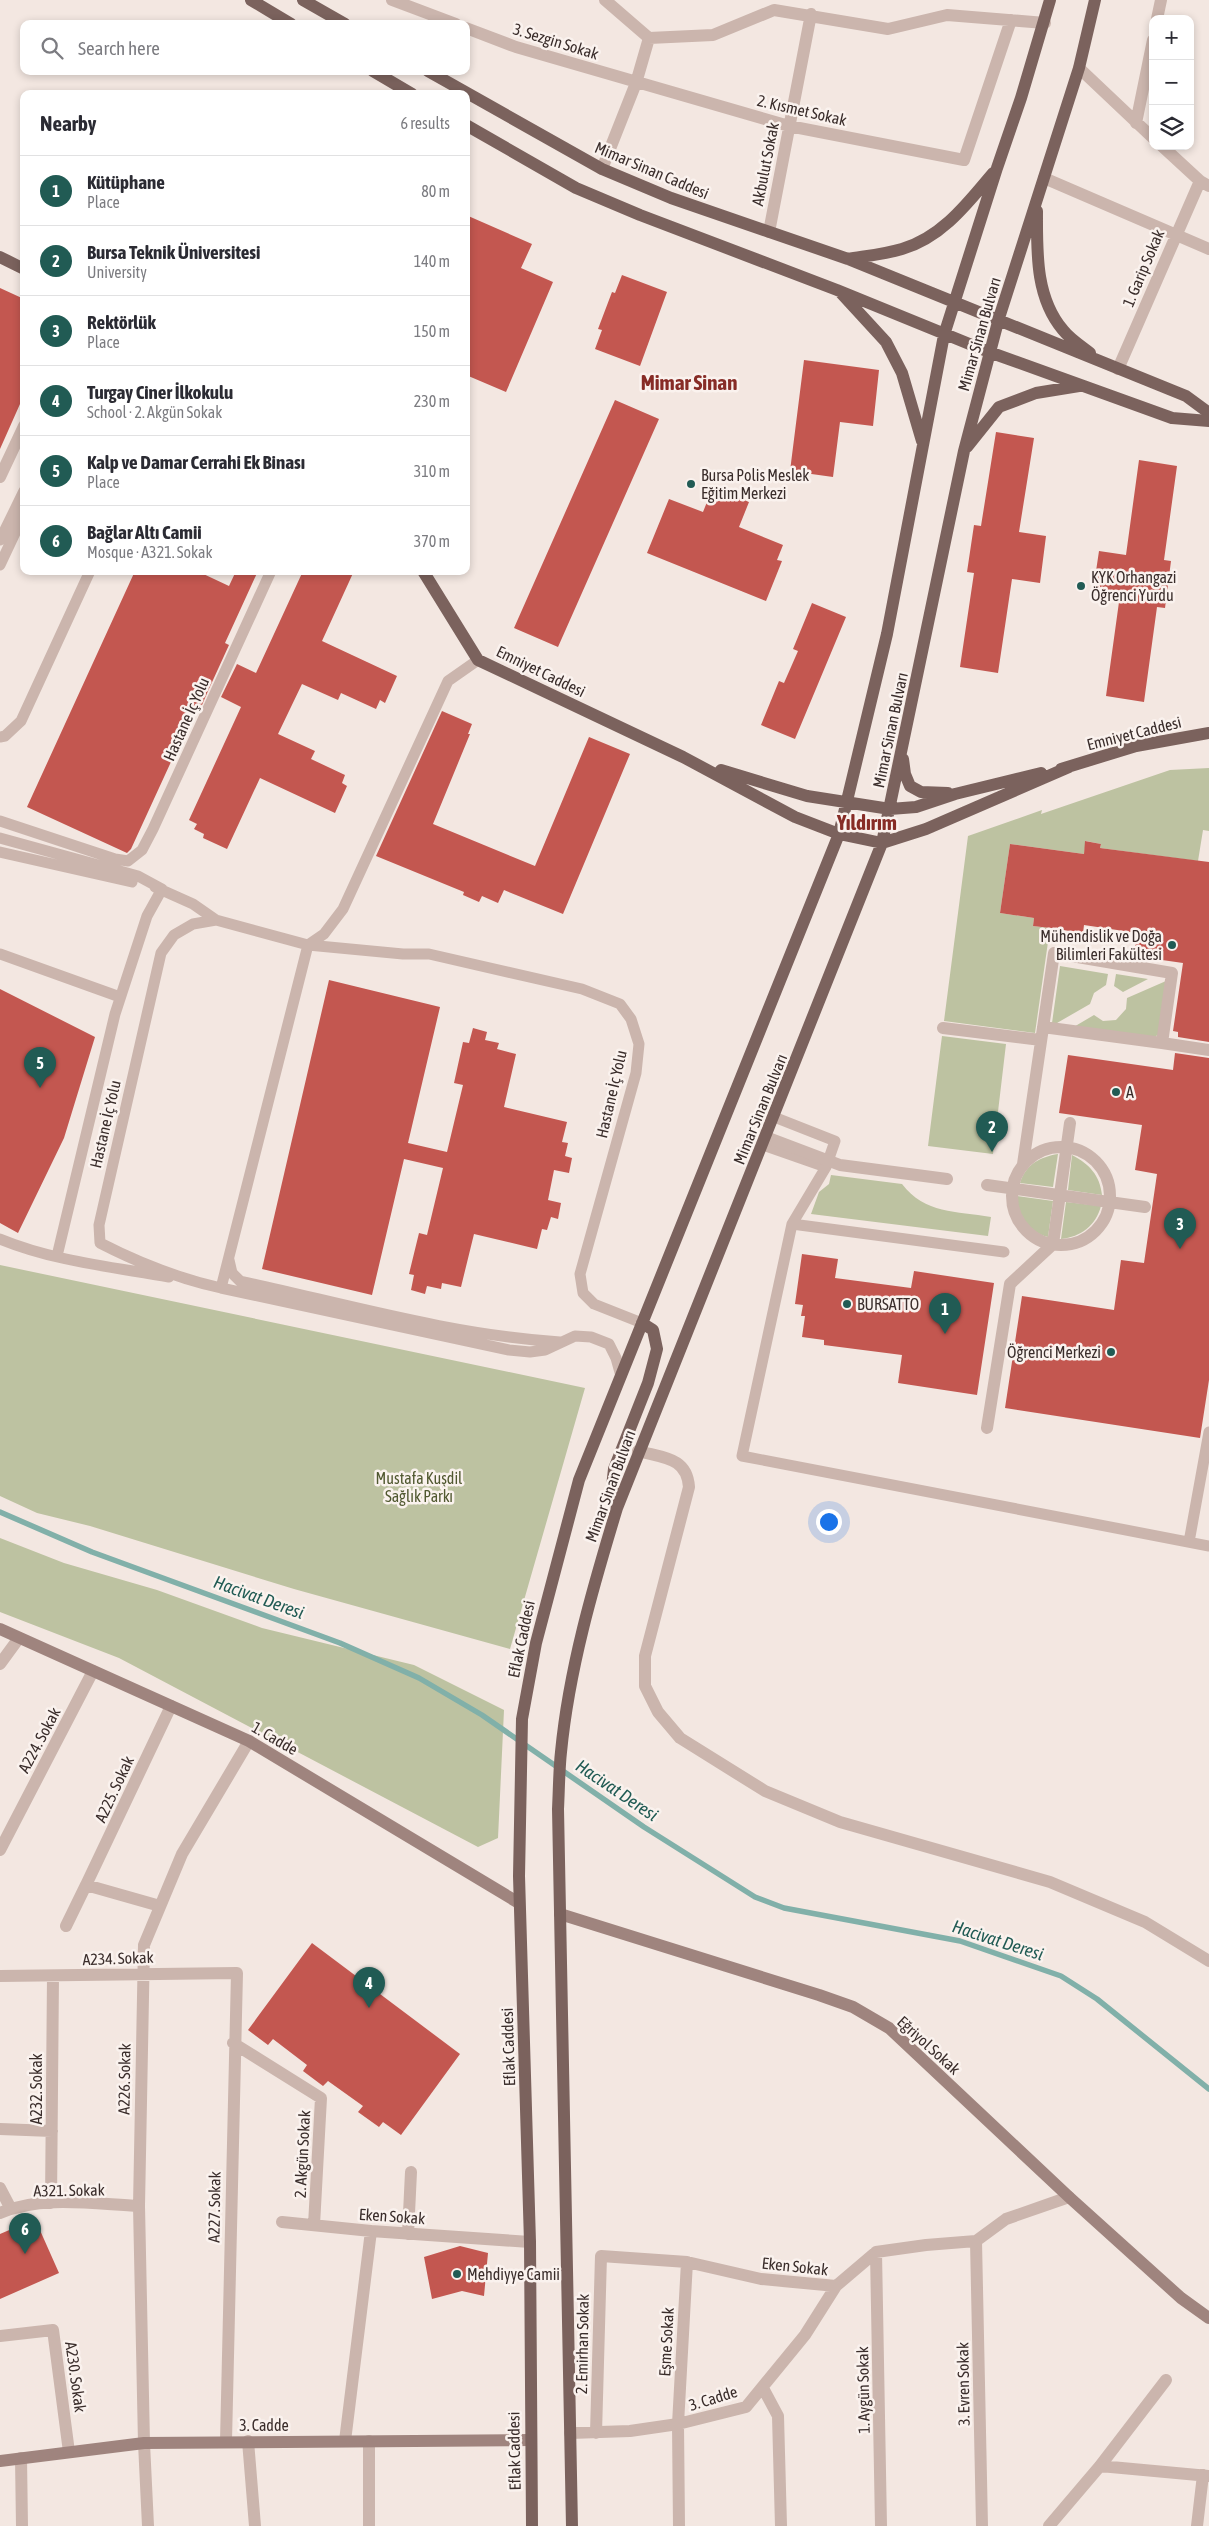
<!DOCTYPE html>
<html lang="en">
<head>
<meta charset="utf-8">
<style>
  body { margin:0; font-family:"Asap Condensed",sans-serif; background:#f7f7f7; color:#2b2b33 }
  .controls { position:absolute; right:15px; top:15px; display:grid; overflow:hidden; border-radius:10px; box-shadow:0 2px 8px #0003 }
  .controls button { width:45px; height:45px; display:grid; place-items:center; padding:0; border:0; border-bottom:1px solid #e1e1e2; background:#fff; color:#2b2b33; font:25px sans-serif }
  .you { position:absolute; left:828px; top:1521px; width:18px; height:18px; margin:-12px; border:4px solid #fff; border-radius:50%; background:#1a73e8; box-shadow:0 0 0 8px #1a73e833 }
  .badge { display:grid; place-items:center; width:32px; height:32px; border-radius:50%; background:#215b54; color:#fff; font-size:16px; font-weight:700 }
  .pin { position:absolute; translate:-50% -41px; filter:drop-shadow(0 1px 2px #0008) }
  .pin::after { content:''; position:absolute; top:26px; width:18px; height:15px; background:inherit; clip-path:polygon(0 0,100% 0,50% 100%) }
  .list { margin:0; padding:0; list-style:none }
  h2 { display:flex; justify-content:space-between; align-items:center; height:65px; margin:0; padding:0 20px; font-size:21px }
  h2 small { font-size:16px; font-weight:400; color:#7c7c81 }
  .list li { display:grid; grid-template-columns:32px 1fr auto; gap:15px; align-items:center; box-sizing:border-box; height:70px; padding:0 20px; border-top:1px solid #e1e1e2 }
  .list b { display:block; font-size:19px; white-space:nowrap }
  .list p { margin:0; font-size:16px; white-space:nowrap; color:#7c7c81 }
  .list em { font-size:16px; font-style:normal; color:#7c7c81 }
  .icon { flex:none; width:28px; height:28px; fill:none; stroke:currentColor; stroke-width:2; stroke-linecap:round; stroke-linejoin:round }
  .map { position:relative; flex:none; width:1209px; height:2526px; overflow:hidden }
  .search { position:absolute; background:#fff; box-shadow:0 2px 8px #0003; left:20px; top:20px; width:450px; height:55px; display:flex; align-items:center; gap:12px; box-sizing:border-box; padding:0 18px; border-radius:10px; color:#7c7c81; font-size:19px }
  .panel { position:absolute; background:#fff; box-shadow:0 2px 8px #0003; left:20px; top:90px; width:450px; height:485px; border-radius:10px }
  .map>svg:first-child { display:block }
  .green { fill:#bdc2a1 }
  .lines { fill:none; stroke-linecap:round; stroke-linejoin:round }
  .stream { stroke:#81b0a9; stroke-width:5.5 }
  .building { fill:#c35750 }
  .service { stroke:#cbb5ad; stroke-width:11 }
  .pedestrian { stroke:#cbb5ad; stroke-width:12 }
  .minor { stroke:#cbb5ad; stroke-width:12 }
  .secondary { stroke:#9f847e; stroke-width:12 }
  .primary { stroke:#7b625d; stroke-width:12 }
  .poi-dot { fill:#215b54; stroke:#faf2ee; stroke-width:2 }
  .labels { text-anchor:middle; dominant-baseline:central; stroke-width:5; stroke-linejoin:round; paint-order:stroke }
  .street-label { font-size:16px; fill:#3a2d2b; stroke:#faf2ee }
  .poi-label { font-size:16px; fill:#3a2d2b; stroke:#faf2ee; text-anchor:start }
  .park-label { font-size:16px; fill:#505830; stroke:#faf2ee }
  .water-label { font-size:18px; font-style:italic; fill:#215b54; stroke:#faf2ee }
  .district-label { font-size:21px; font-weight:bold; fill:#872c26; stroke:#faf2ee }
</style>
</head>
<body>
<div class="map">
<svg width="1209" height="2526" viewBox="0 0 1209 2526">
  <rect width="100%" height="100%" fill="#f3e7e1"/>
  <path class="green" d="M1209,768V831L1203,830L1198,861L1100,848L1101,844L1086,841L1084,854L1010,844L1000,913L1034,918L1033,926L1050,928L1035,1033L944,1021L968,836L1042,810L1041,814L1170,770Z
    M1060,966L1108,974L1106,985L1094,993L1090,1004L1057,1023H1052Z
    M1116,974L1148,979L1123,992L1114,986Z
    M1166,981L1158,1035L1152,1038L1072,1028L1094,1015L1103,1021L1116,1020L1126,1009L1127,998Z
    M942,1036L1006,1044L993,1154L928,1146Z
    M1058,1154L1053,1187L1020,1183C1026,1164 1040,1157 1058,1154Z
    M1072,1155C1089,1164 1100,1175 1102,1195L1068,1190Z
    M831,1175L902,1184C925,1214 956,1211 991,1217L988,1236L811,1214L819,1192L829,1184Z
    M1017,1196L1053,1201L1048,1237C1029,1233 1017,1214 1017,1196Z
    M1066,1202L1101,1206C1096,1225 1081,1237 1061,1239Z
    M0,1265L585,1388L510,1649L294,1589L90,1526L37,1513L0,1496Z
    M0,1538L64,1563L157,1590L262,1628L414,1665L504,1710L498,1838L478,1847L119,1658L0,1612Z"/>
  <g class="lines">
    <path class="stream" d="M0,1512L92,1552L340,1643L419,1678L482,1715L644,1827L755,1897L784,1908L960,1941L1061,1976L1097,1999L1209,2089"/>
  </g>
  <path class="building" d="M466,215L532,244L521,268L553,282L506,392L466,375Z
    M622,275L667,292L640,366L595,349L602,330L598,329L612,292L615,293Z
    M0,288L24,299V395L0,449Z
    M804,360L879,370L873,426L840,422L833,477L790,471Z
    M615,400L659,419L558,647L514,628Z
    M996,432L1034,438L1019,532L1046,536L1040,583L1012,579L998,673L960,667L974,573L967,572L974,525L981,526Z
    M1139,460L1177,466L1164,560L1171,561L1165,608L1157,607L1144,702L1106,696L1119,602L1092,598L1099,551L1126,555Z
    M713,487L749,502L739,527L783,545L777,560L782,561L766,601L647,553L669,499L703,512Z
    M135,571H197L229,586L236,571H258L225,643L229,645L208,691L202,705L198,703L131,849L127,853L27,807Z
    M303,571H354L322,641L397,676L385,703L380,700L376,709L341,693L338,700L302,684L278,734L315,751L311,759L345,775L342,783L347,786L335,813L260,778L227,849L203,838L204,834L194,829L197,824L189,820L241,707L221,697L237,664L256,673Z
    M812,603L846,617L795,739L761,725L779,681L784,683L798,651L793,649Z
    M442,711L472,724L468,734H470L433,824L535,866L589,737L630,754L563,914L504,890L498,903L482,896L479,902L463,895L464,892L376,856Z
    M1085,841L1101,844L1100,848L1209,862V1042L1178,1037V1032L1173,1031L1183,963L1134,956L1137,933L1084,925L1083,933L1050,928L1033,926L1034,918L1000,913L1010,844L1084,854Z
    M329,980L440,1007L408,1143L447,1152L463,1085L454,1083L463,1042L469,1043L473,1028L487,1032L485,1040L499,1043L497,1049L516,1054L504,1107L567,1122L562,1142L568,1143L565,1156L572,1158L569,1173L554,1170L548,1200L561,1203L558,1219L551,1217L547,1230L542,1229L537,1249L474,1234L461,1287L442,1283L441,1289L427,1286L425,1294L411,1290L414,1275L409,1274L419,1233L427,1235L443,1168L404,1159L372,1295L262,1269Z
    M0,989L95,1037L64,1138L18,1233L0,1223Z
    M1175,1053L1209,1058V1380L1200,1438L1005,1408L1022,1296L1114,1310L1121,1260L1144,1263L1157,1174L1135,1170L1142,1125L1059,1113L1068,1055L1173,1070Z
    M802,1254L838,1259L835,1278L911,1288L914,1271L994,1283L977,1395L898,1383L902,1355L824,1345V1340L802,1337L805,1316H801L803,1305L795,1304Z
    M312,1943L460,2054L401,2135L383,2122L379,2127L358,2112L363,2106L328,2081L323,2086L303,2071L307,2065L273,2039L268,2045L248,2030Z
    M35,2219L59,2273L0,2299V2234Z
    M460,2246L488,2253L484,2296L462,2291L432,2299L424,2257Z"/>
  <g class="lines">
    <path class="service" d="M0,540L24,491
      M0,565L24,514
      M478,660L448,681L343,909L324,934L308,945L221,1288L509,1350L530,1352L545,1350L575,1336L591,1337L609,1344L616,1358L621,1376
      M0,737L5,736L21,721L90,571
      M0,821L115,859L128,861L142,850L153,829L271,571
      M0,838L138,876L162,889L147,916L115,1014L57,1256
      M0,852L132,882
      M155,887L193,904L216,920
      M0,954L120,997
      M774,1117L835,1141L826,1167
      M763,1145L826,1167L792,1224L1004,1252
      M792,1224L742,1456L1209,1546
      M0,1239C53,1261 113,1267 169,1277
      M229,1260L232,1273L240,1281C346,1304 452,1335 560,1342
      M221,1288C180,1279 137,1262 100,1243L99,1225L161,953L174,935L193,924L216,920L308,945L403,954H429L582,989L620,1004L631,1019L639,1044L636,1073L580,1274L583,1293L594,1304L642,1323
      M1189,1542L1209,1432"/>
    <path class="pedestrian" d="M1043,1027L1162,1043
      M943,1028L1041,1040
      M766,1137L840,1165L947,1179
      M1012 1196a49 49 0 1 1 98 0a49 49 0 1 1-98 0Z
      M1023,1164L1054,953L1172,973L1162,1043L1209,1050
      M987,1185L1145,1207
      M987,1428L1010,1284L1053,1244L1070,1123"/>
    <path class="minor" d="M392,0L456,24
      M1157,19L1161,0
      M466,28L516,47L789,126L964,160L1011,20
      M649,38L713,35L774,10L888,29L947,15L1045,23
      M1079,68L1153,138
      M1136,123L1153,40
      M1162,146L1200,181L1209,186
      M602,169L636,83L649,38L605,0
      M1044,178L1209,249
      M769,232L811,14
      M1118,369L1200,181
      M0,477L24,426
      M638,1451C663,1458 687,1457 689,1487L645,1656V1686L658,1712L680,1738L765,1791L840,1822L1050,1882L1145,1922L1209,1961
      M0,1664L19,1638
      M0,1850L93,1671
      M160,1906L86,1885L171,1706
      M66,1926L86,1885
      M0,1976L237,1973L226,2441
      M233,2043L321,2098L314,2225
      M0,2129L52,2131
      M0,2188L11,2209
      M51,2203L53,1976
      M0,2213C42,2195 94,2204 139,2206
      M282,2222L371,2231L530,2242
      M408,2234L411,2172
      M976,2241L982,2526
      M976,2241L1006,2219L1069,2197
      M876,2252L881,2526
      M0,2336L53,2330L69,2452
      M763,2388L778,2416L781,2526
      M570,2433L630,2431L678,2424L746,2407L805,2335L836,2286
      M596,2433L601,2256L687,2262L761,2279L836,2286L876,2252L926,2245L976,2241
      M248,2441L255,2526
      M345,2441L371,2231
      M369,2441V2526
      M21,2458L22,2526
      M1100,2466L1209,2476
      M148,2526L144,2443L139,2206L144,1945L182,1854L249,1741
      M679,2526L678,2424L687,2262
      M1049,2526L1100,2466L1166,2380
      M1197,2526L1203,2475"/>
    <path class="secondary" d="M0,1629L249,1741L519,1903
      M560,1914L819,1995L853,2007L889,2028L1069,2197L1181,2298L1209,2318
      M0,2461L144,2443L530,2440"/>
    <path class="primary" d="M251,0L291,24
      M303,0L345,24
      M373,71L412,94
      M428,71L602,169L671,198L848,259L1186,396L1209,413
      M466,125L576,188L640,215L837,290L989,352L1172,418L1209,421
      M1037,211C1037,251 1035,297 1063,330C1070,339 1081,346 1090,353
      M0,257L24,269
      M848,259C866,256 885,254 902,249C942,237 967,204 993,173
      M841,293L886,342L902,373L922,441
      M967,447L999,407L1036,393L1079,386
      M423,571L478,660L683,757L795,817L839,834L882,843L926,829L1069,767
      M903,759L905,774L910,786L921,792L948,793
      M1061,769L1136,746L1209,733
      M721,770L807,796L890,809L916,807L955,794L1041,773
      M617,1508L612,1487L614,1469L648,1383L657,1349L653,1330L642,1323
      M532,2526L530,2242L519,1876L522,1719L536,1643L579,1480L839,834L887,634L944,335L997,168L1021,98L1050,0
      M572,2526L558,1809C559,1790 559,1770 561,1752C569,1669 593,1587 617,1508L882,843L964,451L999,318L1079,68L1095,0"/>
  </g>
  <g class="poi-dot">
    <circle cx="691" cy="484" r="5"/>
    <circle cx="1081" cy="586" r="5"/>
    <circle cx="1172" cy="945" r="5"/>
    <circle cx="1116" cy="1092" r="5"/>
    <circle cx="847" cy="1304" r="5"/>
    <circle cx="1111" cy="1352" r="5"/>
    <circle cx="457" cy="2274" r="5"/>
  </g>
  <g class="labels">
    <g class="street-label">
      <text transform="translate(556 41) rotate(17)">3. Sezgin Sokak</text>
      <text transform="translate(802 110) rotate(13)">2. Kısmet Sokak</text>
      <text transform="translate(765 164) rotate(-79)">Akbulut Sokak</text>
      <text transform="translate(652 170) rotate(23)">Mimar Sinan Caddesi</text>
      <text transform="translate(1143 268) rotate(-67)">1. Garip Sokak</text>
      <text transform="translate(979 334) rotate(-74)">Mimar Sinan Bulvarı</text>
      <text transform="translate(541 671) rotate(26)">Emniyet Caddesi</text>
      <text transform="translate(186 719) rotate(-66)">Hastane İç Yolu</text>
      <text transform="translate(890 730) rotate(-78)">Mimar Sinan Bulvarı</text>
      <text transform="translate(1134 733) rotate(-14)">Emniyet Caddesi</text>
      <text transform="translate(611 1094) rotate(-77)">Hastane İç Yolu</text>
      <text transform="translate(760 1109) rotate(-68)">Mimar Sinan Bulvarı</text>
      <text transform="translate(105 1124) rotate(-77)">Hastane İç Yolu</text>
      <text transform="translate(610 1486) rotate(-70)">Mimar Sinan Bulvarı</text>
      <text transform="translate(521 1639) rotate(-78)">Eflak Caddesi</text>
      <text transform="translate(275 1738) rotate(30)">1. Cadde</text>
      <text transform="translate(39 1740) rotate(-62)">A224. Sokak</text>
      <text transform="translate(114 1789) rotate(-65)">A225. Sokak</text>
      <text transform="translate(118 1958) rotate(-2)">A234. Sokak</text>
      <text transform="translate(929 2045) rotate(42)">Eğriyol Sokak</text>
      <text transform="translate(508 2047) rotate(-92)">Eflak Caddesi</text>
      <text transform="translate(124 2079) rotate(-89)">A226. Sokak</text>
      <text transform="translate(36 2089) rotate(-90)">A232. Sokak</text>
      <text transform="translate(302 2154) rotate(-87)">2. Akgün Sokak</text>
      <text transform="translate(69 2190) rotate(-1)">A321. Sokak</text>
      <text transform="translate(214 2207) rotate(-89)">A227. Sokak</text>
      <text transform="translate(392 2216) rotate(4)">Eken Sokak</text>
      <text transform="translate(795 2266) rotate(6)">Eken Sokak</text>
      <text transform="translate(666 2342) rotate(-87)">Eşme Sokak</text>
      <text transform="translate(582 2344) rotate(-89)">2. Emirhan Sokak</text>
      <text transform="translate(76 2377) rotate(82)">A230. Sokak</text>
      <text transform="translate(963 2384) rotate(-91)">3. Evren Sokak</text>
      <text transform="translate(863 2390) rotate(-91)">1. Aygün Sokak</text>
      <text transform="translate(713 2398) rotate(-17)">3. Cadde</text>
      <text x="264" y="2425">3. Cadde</text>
      <text transform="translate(514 2451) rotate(-91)">Eflak Caddesi</text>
    </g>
    <g class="poi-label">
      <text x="701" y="475">Bursa Polis Meslek<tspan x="701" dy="18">Eğitim Merkezi</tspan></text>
      <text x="1091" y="577">KYK Orhangazi<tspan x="1091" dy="18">Öğrenci Yurdu</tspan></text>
      <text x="1162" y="936" text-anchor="end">Mühendislik ve Doğa<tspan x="1162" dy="18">Bilimleri Fakültesi</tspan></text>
      <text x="1126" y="1092">A</text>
      <text x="857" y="1304">BURSATTO</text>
      <text x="1101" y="1352" text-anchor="end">Öğrenci Merkezi</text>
      <text x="467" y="2274">Mehdiyye Camii</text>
    </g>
    <g class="park-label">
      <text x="419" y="1478">Mustafa Kuşdil<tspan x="419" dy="18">Sağlık Parkı</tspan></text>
    </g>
    <g class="water-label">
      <text transform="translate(259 1597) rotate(20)">Hacivat Deresi</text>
      <text transform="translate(617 1790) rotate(34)">Hacivat Deresi</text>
      <text transform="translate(998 1940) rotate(18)">Hacivat Deresi</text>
    </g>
    <g class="district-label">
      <text x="689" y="382">Mimar Sinan</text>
      <text x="867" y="822">Yıldırım</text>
    </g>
  </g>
</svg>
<div class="controls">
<button>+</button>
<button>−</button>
<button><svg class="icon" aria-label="layers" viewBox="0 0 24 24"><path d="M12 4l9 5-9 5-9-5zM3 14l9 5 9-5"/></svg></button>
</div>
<div class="you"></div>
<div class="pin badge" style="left:945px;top:1334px">1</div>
<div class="pin badge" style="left:992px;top:1152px">2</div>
<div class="pin badge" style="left:1180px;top:1249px">3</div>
<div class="pin badge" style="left:369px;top:2008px">4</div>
<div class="pin badge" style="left:40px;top:1088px">5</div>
<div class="pin badge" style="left:25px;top:2254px">6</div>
<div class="search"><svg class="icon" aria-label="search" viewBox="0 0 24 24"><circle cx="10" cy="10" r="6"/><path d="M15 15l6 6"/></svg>Search here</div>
<section class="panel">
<h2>Nearby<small>6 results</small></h2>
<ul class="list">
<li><span class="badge">1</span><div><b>Kütüphane</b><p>Place</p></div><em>80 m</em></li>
<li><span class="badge">2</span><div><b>Bursa Teknik Üniversitesi</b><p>University</p></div><em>140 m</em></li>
<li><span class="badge">3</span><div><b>Rektörlük</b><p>Place</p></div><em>150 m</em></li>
<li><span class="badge">4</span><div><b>Turgay Ciner İlkokulu</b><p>School · 2. Akgün Sokak</p></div><em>230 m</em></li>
<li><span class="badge">5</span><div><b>Kalp ve Damar Cerrahi Ek Binası</b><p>Place</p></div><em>310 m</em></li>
<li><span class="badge">6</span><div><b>Bağlar Altı Camii</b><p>Mosque · A321. Sokak</p></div><em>370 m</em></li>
</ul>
</section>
</div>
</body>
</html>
